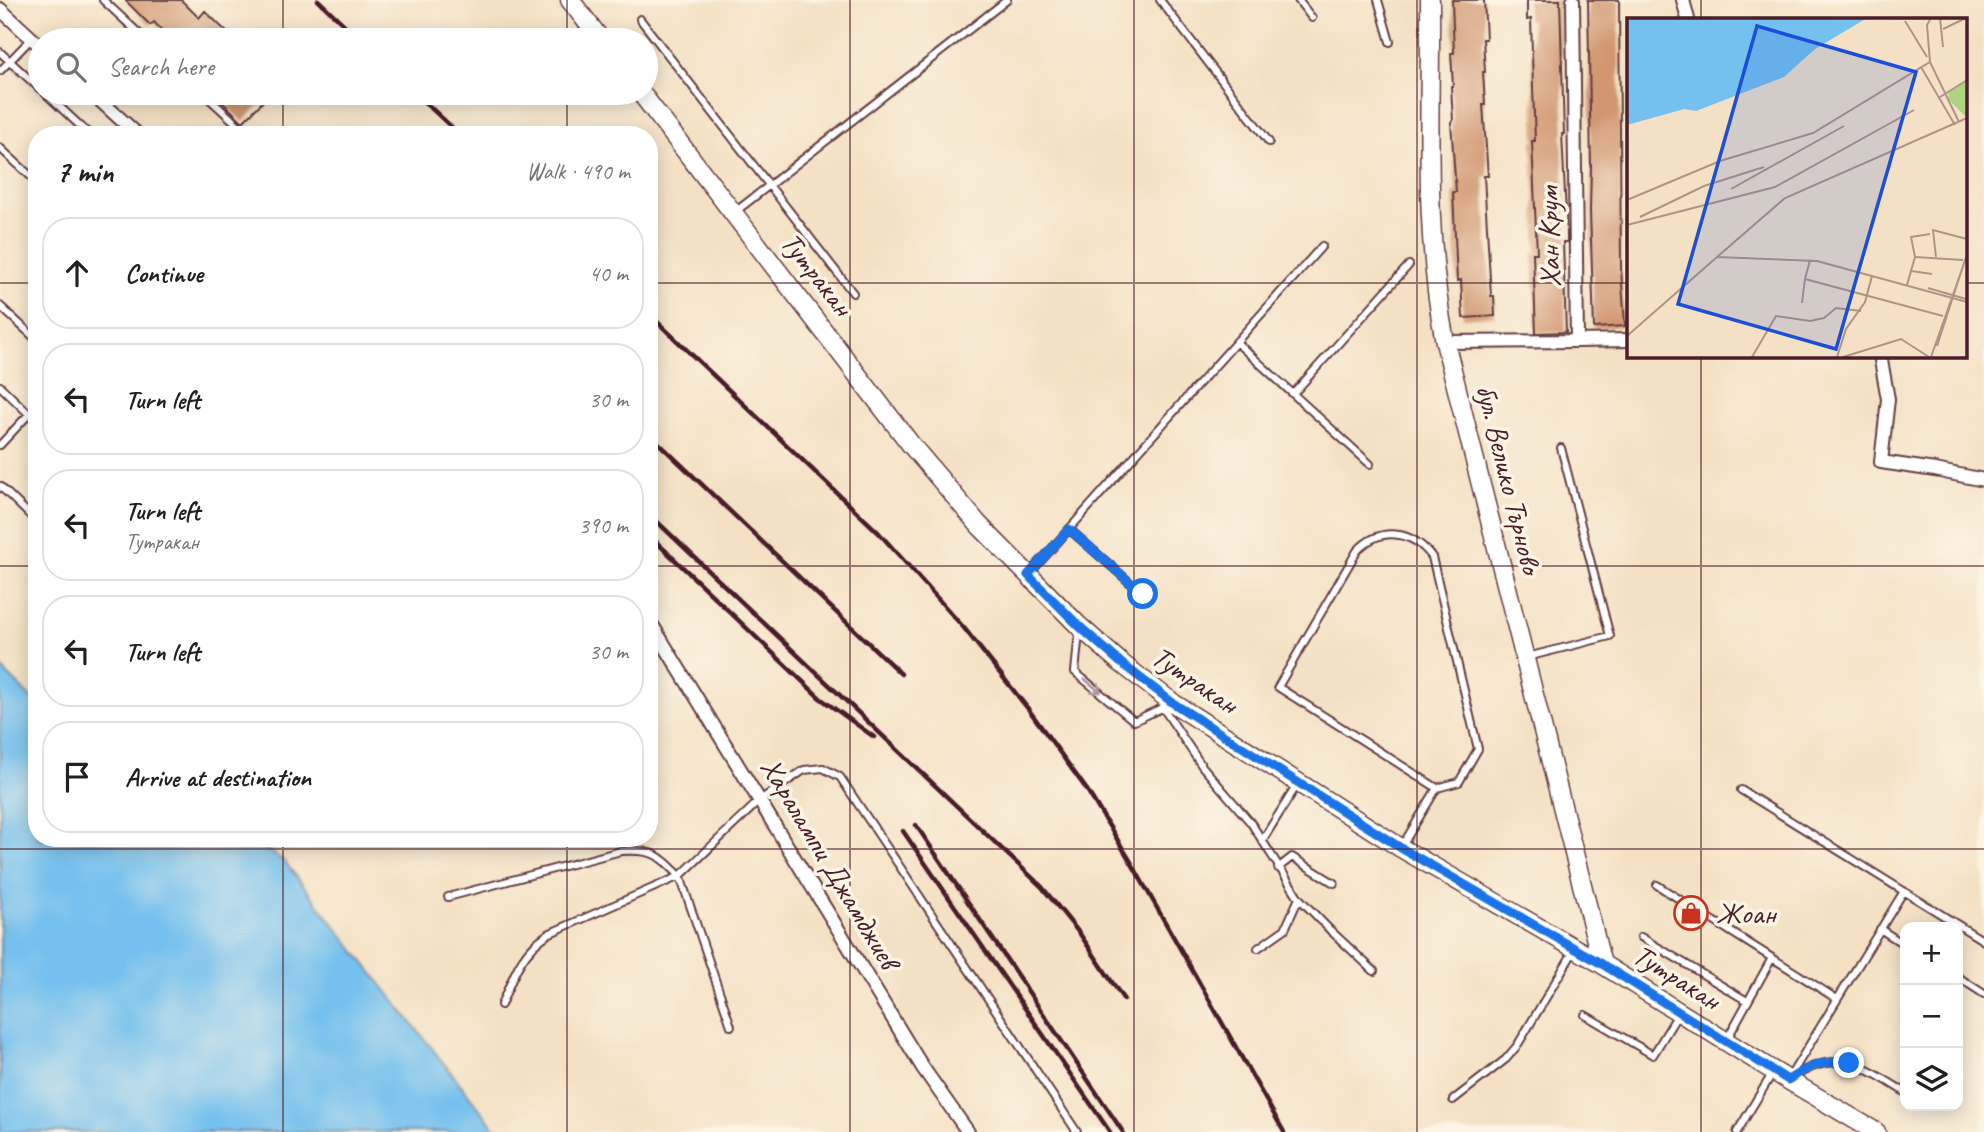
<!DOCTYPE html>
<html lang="en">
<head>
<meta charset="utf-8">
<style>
  body { margin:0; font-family:Caveat,sans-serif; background:#f2f2f2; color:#202124 }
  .controls { position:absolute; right:21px; bottom:21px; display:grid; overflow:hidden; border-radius:14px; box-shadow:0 4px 18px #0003 }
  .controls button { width:63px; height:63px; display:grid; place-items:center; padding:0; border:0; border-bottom:2px solid #e0e0e0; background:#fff; color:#202124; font:35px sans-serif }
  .stop { position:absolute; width:21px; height:21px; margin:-16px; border:5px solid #1a73e8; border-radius:50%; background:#fff }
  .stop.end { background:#1a73e8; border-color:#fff; box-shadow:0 2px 7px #0008 }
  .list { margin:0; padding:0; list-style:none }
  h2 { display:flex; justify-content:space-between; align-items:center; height:91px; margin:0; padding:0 28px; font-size:30px }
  h2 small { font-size:23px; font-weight:400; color:#757577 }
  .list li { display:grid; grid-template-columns:46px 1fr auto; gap:21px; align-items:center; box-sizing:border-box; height:112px; margin:0 14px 14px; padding:0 14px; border:2px solid #e0e0e0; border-radius:28px }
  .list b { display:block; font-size:26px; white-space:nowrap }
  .list p { margin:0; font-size:23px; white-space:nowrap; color:#757577 }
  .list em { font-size:23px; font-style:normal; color:#757577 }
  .icon { flex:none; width:38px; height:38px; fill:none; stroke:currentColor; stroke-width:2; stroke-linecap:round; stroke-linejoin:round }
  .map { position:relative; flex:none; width:1984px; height:1132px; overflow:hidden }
  .search { position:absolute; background:#fff; box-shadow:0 4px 18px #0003; left:28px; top:28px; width:630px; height:77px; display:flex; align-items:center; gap:18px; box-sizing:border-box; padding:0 24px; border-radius:38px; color:#757577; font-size:26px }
  .panel { position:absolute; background:#fff; box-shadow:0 4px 18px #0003; left:28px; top:126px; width:630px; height:721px; border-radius:28px }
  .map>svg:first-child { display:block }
  .water { fill:#74c0ee; stroke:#5f708c; stroke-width:2 }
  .building { fill:#d29771 }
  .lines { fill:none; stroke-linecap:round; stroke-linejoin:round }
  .lane-casing { stroke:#643c42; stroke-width:10 }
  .street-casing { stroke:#643c42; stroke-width:16 }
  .secondary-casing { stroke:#643c42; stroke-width:21 }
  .lane { stroke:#fff; stroke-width:6 }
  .street { stroke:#fff; stroke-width:12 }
  .secondary { stroke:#fff; stroke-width:18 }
  .rail { stroke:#4a1f2b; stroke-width:4.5 }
  .oneway { stroke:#ae9aa0 }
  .route { stroke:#1a73e8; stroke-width:9 }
  .grid { fill:none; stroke:#4a1f2b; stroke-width:2; stroke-opacity:0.55 }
  .labels { text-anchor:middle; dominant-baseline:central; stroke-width:7; stroke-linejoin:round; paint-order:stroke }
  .street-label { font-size:30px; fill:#4a1f2b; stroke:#fcf5e5 }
  .poi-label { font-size:30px; fill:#4a1f2b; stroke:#fcf5e5; text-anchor:start }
  .inset-road { fill:none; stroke:#b09387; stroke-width:2 }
  .view { fill:#1d4ed8; fill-opacity:0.15; stroke:#1d4ed8; stroke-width:3.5 }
  .inset-edge { fill:none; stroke:#4a1f2b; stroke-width:3.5 }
</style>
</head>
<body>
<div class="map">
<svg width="1984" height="1132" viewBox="0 0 1984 1132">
  <rect width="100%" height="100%" fill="#fcf5e5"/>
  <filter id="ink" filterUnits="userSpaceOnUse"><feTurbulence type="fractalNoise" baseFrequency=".0143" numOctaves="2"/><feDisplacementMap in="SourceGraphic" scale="14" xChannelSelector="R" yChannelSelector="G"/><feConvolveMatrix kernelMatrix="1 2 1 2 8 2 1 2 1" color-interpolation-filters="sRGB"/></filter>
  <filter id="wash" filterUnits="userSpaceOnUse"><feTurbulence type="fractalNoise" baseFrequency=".00686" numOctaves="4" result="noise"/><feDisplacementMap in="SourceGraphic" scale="28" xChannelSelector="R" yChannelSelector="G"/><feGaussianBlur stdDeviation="1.57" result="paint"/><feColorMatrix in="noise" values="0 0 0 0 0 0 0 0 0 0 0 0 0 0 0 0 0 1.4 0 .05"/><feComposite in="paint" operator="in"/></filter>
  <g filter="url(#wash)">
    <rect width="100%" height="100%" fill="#f4e1c5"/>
    <path class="water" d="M0,667L37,704V838H248L284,861L498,1132H0Z"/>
    <g id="blocks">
      <path class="building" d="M125,0H181L199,18L205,11L235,40H171L154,22L150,25Z
        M1452,0H1484L1486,39H1483L1485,72H1483L1485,105H1483L1488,176H1484L1491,296H1494L1495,316L1463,318L1461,280L1457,281L1453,192H1456L1451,122L1453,121L1451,86H1453L1451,53H1454Z
        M1527,0H1560L1564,134H1562L1567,234V242H1563L1566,332L1536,333L1533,253H1537L1532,141H1535L1533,88L1531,19L1527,20Z
        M1588,0H1619L1621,269L1625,326L1594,328L1590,211L1591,167Z
        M213,93H271L243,122Z"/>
    </g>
  </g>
  <g filter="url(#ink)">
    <use href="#blocks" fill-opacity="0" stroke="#643c42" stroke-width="2"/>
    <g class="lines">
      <g class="lane-casing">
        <path id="lane" d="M103,0L146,40
          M1160,0L1269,142
          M1298,0L1312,18
          M1378,0L1390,42
          M640,19L853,293
          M0,52L40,89
          M0,71L32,38
          M45,93L90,135
          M203,93L249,135
          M0,148L37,182
          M735,212L1007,0
          M0,306L37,340
          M1236,342L1370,464
          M0,386L29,414L0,445
          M1293,394L1409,265
          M0,486L37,522
          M1069,529L1143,594
          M1030,573L1322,246
          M1079,632L1075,672L1134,721L1164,707
          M1527,657L1610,636L1561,448
          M1163,708L1202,766L1251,823L1299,898L1330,930L1374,971
          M1741,790L1984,941
          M1262,841L1297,785
          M1402,846L1437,788L1278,687L1357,551C1380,526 1412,530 1432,557L1478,749L1459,782L1437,788
          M1278,868L1292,857L1334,883
          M1657,885L1837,999
          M448,897L621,851C653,849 658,854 680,876L548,934C520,953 514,975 501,1005
          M1880,929L1905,945
          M1641,937L1747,1001
          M1258,948L1285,929L1299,898
          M1958,977L1984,994
          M1585,1015L1653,1055L1678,1014
          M731,1026L680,876L760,800L804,770L823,768L840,777L1077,1132
          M1727,1039L1772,958
          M1789,1078L1904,891
          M1790,1079C1838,1047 1861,1065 1905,1092
          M1453,1100L1506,1059L1517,1046L1575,949
          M1737,1132L1772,1074"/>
      </g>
      <g class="street-casing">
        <path id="street" d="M1683,0L1688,19
          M0,9L40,46
          M92,93L138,135
          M1577,341L1629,340
          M1445,342L1577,341L1573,0
          M1880,355L1888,399L1881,462L1935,470L1984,480
          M649,620L923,1068L968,1132"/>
      </g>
      <g class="secondary-casing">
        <path id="secondary" d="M570,0L601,40
          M1430,0C1431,114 1423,230 1445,342L1602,964
          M641,93L912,446L979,525L1079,626L1121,663L1173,703L1401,848L1602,964L1788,1080L1876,1132"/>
      </g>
      <use href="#lane" class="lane"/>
      <use href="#street" class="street"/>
      <use href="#secondary" class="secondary"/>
      <path class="rail" d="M318,0L360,40
        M415,93L460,135
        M649,314L879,533L964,628L1029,710L1087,790L1131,862L1284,1132
        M649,434L901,674
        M649,514L1042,887L1080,934L1124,1000
        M649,535L820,698L874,737
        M916,825L1123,1132
        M903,831L1110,1132"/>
    </g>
    <defs><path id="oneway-shaft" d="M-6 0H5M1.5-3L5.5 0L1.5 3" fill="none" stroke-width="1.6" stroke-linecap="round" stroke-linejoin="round" transform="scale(1.75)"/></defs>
    <use class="oneway" href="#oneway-shaft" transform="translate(1093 686) rotate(40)"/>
  </g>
  <g class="lines" filter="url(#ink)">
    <path class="route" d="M1143,594L1069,529L1028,575L1079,626L1121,663L1173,703L1401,848L1602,964L1788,1080C1812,1064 1821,1061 1849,1063"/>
  </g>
  <path class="grid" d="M283,0V40M567,0V40M850,0V1132M1134,0V1132M1417,0V1132M1701,0V19M283,93V135M567,93V135M0,283H37M649,283H1629M1965,283H1984M1701,355V1132M0,566H37M649,566H1984M283,838V1132M567,838V1132M0,849H1984"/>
  <defs>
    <g id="shop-ring" transform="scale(1.75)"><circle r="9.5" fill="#fcf5e5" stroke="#c8321e" stroke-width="1.5"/><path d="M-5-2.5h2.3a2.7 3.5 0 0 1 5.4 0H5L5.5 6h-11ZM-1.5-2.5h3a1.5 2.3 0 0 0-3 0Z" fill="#c8321e"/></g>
  </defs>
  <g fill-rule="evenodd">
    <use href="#shop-ring" x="1691" y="913"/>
  </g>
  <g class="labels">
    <g class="street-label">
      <text transform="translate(1549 237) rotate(-91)">Хан Крум</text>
      <text transform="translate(817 274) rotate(52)">Тутракан</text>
      <text transform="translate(1509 479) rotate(76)">бул. Велико Търново</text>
      <text transform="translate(1195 680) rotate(34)">Тутракан</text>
      <text transform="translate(830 863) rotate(59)">Харалампи Джамджиев</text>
      <text transform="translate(1677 977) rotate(32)">Тутракан</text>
    </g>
    <g class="poi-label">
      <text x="1716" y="913">Жоан</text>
    </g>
  </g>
  <g transform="translate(1627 18)">
    <rect width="340" height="340" fill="#f4e1c5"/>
    <path d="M339,62V99L322,82L321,74Z" fill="#add57f"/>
    <path d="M0,0H240L188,31L157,59L69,93L57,91L0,107Z" fill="#74c0ee"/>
    <path class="inset-road" d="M313,0L316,29M278,3L300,39M316,11L339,0M303,44L300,7L304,0M294,49L328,107M313,79L340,62M104,171L217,108M0,182L93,143L186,115L303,44L332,104M13,199L77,168L137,149M0,207L148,169L287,92M90,239L158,180L340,100M288,239L336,242M309,239L306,212L340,221M183,242L178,261L316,298M284,253L305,256M280,267L288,239L284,219L303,216M301,270L339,281M175,285L178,261M0,318L90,239L190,243L340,284M310,328L339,239M125,339L149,298L183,303L197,300L209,290L234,293M210,339L219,311L238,284L245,258M216,339L274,321L302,339M304,339L340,237"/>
    <path class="view" d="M130,8L289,54L209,331L51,286Z"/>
    <rect width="340" height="340" class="inset-edge"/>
  </g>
</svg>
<div class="controls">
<button>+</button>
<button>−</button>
<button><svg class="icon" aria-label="layers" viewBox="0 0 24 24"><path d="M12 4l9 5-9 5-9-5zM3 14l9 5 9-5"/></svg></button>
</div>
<div class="stop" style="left:1143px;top:594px"></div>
<div class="stop end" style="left:1849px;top:1063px"></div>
<div class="search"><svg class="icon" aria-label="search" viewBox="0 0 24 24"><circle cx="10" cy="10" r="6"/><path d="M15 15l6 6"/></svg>Search here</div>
<section class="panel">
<h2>7 min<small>Walk · 490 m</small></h2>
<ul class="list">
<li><svg class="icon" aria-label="ahead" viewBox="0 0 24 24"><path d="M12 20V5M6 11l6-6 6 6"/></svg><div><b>Continue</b></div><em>40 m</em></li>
<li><svg class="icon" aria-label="left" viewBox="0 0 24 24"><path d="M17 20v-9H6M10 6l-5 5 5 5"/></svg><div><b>Turn left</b></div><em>30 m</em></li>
<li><svg class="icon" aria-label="left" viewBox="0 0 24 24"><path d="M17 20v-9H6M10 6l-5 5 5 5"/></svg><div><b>Turn left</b><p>Тутракан</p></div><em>390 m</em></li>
<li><svg class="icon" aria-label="left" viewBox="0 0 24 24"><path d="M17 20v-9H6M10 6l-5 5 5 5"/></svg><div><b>Turn left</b></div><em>30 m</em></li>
<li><svg class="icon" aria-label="arrive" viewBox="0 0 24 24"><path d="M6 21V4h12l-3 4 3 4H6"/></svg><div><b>Arrive at destination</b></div></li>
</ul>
</section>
</div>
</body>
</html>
